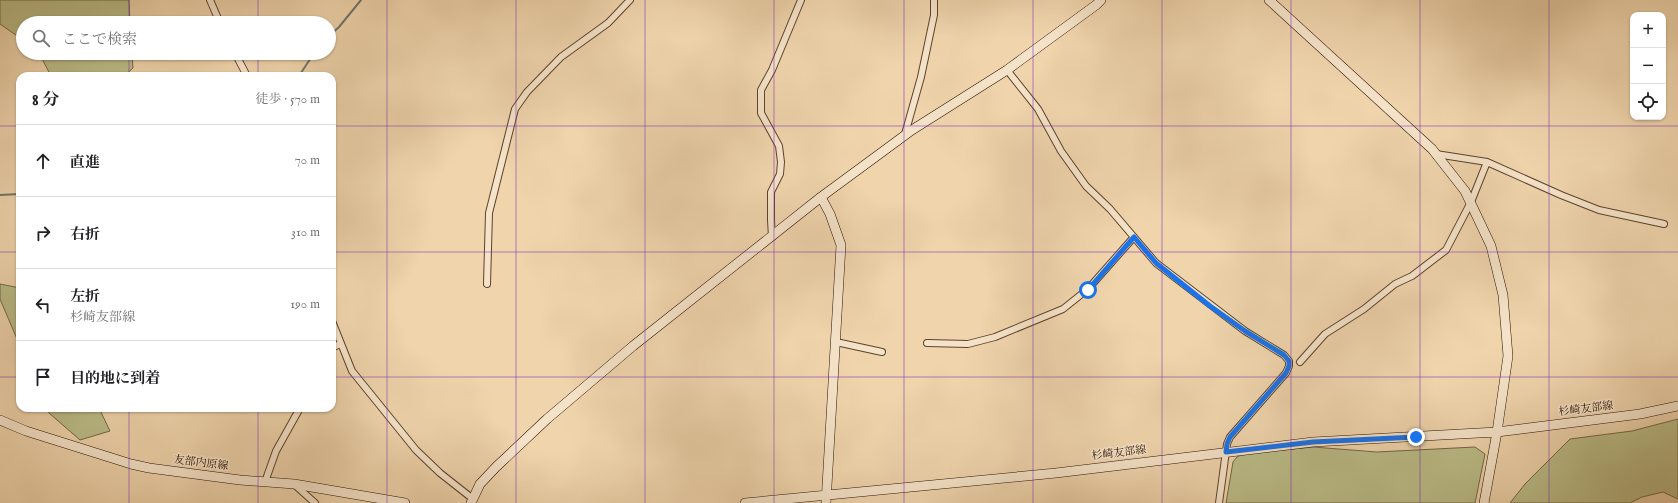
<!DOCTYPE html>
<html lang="ja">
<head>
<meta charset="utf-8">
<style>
  body { margin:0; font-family:"IM FELL English","Noto Serif JP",serif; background:#f2f2f2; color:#202124 }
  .controls { position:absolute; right:12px; top:12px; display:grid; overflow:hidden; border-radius:8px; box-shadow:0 1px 3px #0004 }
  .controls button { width:36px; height:36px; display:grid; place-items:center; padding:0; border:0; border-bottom:1px solid #e0e0e0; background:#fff; color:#202124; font:20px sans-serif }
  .stop { position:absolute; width:12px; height:12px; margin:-9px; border:3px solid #1a73e8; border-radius:50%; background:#fff }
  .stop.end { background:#1a73e8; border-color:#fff; box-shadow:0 1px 4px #0008 }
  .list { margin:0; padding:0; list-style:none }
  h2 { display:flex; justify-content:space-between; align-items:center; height:52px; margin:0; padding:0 16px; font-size:17px }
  h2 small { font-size:13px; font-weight:400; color:#757577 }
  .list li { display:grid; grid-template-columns:26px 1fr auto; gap:12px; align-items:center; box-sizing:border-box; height:72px; padding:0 16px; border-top:1px solid #e0e0e0 }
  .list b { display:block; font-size:15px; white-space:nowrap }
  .list p { margin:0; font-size:13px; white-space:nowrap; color:#757577 }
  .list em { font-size:13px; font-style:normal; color:#757577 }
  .icon { flex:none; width:22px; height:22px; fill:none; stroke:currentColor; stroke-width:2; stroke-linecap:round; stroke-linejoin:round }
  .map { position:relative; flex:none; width:1678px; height:503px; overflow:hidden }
  .search { position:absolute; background:#fff; box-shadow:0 1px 3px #0004; left:16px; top:16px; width:320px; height:44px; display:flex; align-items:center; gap:10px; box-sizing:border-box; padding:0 14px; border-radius:22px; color:#757577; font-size:15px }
  .panel { position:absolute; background:#fff; box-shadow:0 1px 3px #0004; left:16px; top:72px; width:320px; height:340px; border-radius:12px }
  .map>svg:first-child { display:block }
  .green { fill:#babc88; stroke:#746744 }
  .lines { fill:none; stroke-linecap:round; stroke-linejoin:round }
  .stream { stroke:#6f756a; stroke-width:2 }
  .street-casing { stroke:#5e422b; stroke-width:8 }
  .secondary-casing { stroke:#2d1200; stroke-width:10 }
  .street { stroke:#f5e3c9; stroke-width:6 }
  .secondary { stroke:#f5e3c9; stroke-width:9 }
  .route { stroke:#1a73e8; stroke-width:5 }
  .grid { fill:none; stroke:#7b2cbf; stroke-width:1; stroke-opacity:0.55 }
  .labels { text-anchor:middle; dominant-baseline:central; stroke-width:3; stroke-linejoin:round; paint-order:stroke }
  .street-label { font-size:11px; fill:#2d1200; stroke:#f5e3c9 }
</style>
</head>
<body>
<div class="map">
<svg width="1678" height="503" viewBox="0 0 1678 503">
  <rect width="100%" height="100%" fill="#efd4ac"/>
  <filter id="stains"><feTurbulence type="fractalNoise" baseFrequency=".005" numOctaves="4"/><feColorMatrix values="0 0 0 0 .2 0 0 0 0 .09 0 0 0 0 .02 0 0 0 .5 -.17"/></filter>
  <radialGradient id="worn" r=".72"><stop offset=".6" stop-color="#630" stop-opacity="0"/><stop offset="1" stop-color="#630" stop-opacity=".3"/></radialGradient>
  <path class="green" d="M0,0H129L130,23H23V40L0,24Z
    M39,53H132L133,68L124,76H51Z
    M0,284L20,288V346L0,299Z
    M47,408H99L110,431L80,440L49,413Z
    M1678,419V499L1663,492L1642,497L1630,503H1510L1525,484L1570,439L1632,431Z
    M1313,447L1377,452L1475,447L1485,454L1475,503H1226L1233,462L1237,457L1243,454Z"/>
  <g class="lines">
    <path class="stream" d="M329,36L339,27L361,0
      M299,76L314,53
      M0,195L20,194"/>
    <g class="street-casing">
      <path id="street" d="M210,0L220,23
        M235,53L247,76
        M1007,70L1038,109L1061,151L1086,186L1110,209L1156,263L1245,331L1284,355L1289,361V366L1286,373L1230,437L1227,444L1219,503
        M905,134L921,77L934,15V0
        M1436,154L1487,162L1561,195L1599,210L1664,224
        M772,237L771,220V192L780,174L781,162L779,146L761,113V90L772,70L801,0
        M487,284L489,213L515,109L527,92L561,57L608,23L630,0
        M332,321L352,371L416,450L440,473L473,499
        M836,342L882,352
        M927,343L968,344L995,337L1063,309L1088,289L1134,237
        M332,348L340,344
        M1300,362L1325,334L1364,309L1395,284L1412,276L1446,250L1471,202L1487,162
        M265,482L276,451L300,408
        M295,485L315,503"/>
    </g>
    <g class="secondary-casing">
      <path id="secondary" d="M1269,0L1432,149L1465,191L1491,246L1503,295L1508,356L1497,432L1484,503
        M821,197L830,214L841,245L826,503
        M0,420L26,431L131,464L149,468L240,480L294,484L405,503
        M471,503L480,484L496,467L547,419L633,346L821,197L912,130L1007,70L1096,5L1101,0
        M745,503L1056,473L1313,442L1497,432L1640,414L1678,406"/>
    </g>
    <use href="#street" class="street"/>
    <use href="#secondary" class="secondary"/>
  </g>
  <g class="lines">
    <path class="route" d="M1088,290L1134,237L1156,263L1210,306L1245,331L1284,355L1289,361V366L1286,373L1230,437L1227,444L1226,452L1313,442L1416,437"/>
  </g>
  <path class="grid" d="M129,0V23M258,0V23M387,0V503M516,0V503M645,0V503M774,0V503M904,0V503M1033,0V503M1162,0V503M1291,0V503M1420,0V503M1549,0V503M129,53V76M258,53V76M0,126H20M332,126H1678M0,252H20M332,252H1678M0,377H20M332,377H1678M129,408V503M258,408V503"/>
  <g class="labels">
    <g class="street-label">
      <text transform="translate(1586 409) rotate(-7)">杉崎友部線</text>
      <text transform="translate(1119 453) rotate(-7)">杉崎友部線</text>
      <text transform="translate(201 463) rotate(7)">友部内原線</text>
    </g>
  </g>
  <rect width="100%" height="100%" filter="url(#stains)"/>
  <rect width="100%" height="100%" fill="url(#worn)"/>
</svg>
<div class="controls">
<button>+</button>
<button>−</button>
<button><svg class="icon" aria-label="locate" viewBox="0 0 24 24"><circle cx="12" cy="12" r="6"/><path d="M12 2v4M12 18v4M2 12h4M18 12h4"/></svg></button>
</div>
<div class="stop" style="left:1088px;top:290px"></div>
<div class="stop end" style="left:1416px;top:437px"></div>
<div class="search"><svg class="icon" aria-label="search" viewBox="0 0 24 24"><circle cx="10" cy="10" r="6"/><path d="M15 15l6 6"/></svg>ここで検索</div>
<section class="panel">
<h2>8 分<small>徒歩 · 570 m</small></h2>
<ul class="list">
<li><svg class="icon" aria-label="ahead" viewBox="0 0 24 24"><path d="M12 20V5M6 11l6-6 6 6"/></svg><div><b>直進</b></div><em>70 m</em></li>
<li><svg class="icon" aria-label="right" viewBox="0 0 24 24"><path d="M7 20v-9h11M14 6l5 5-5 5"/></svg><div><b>右折</b></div><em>310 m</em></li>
<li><svg class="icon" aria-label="left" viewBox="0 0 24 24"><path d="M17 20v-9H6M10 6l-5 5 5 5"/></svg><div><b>左折</b><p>杉崎友部線</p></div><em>190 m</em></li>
<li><svg class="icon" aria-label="arrive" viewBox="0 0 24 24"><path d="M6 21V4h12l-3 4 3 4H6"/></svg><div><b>目的地に到着</b></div></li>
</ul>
</section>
</div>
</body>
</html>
